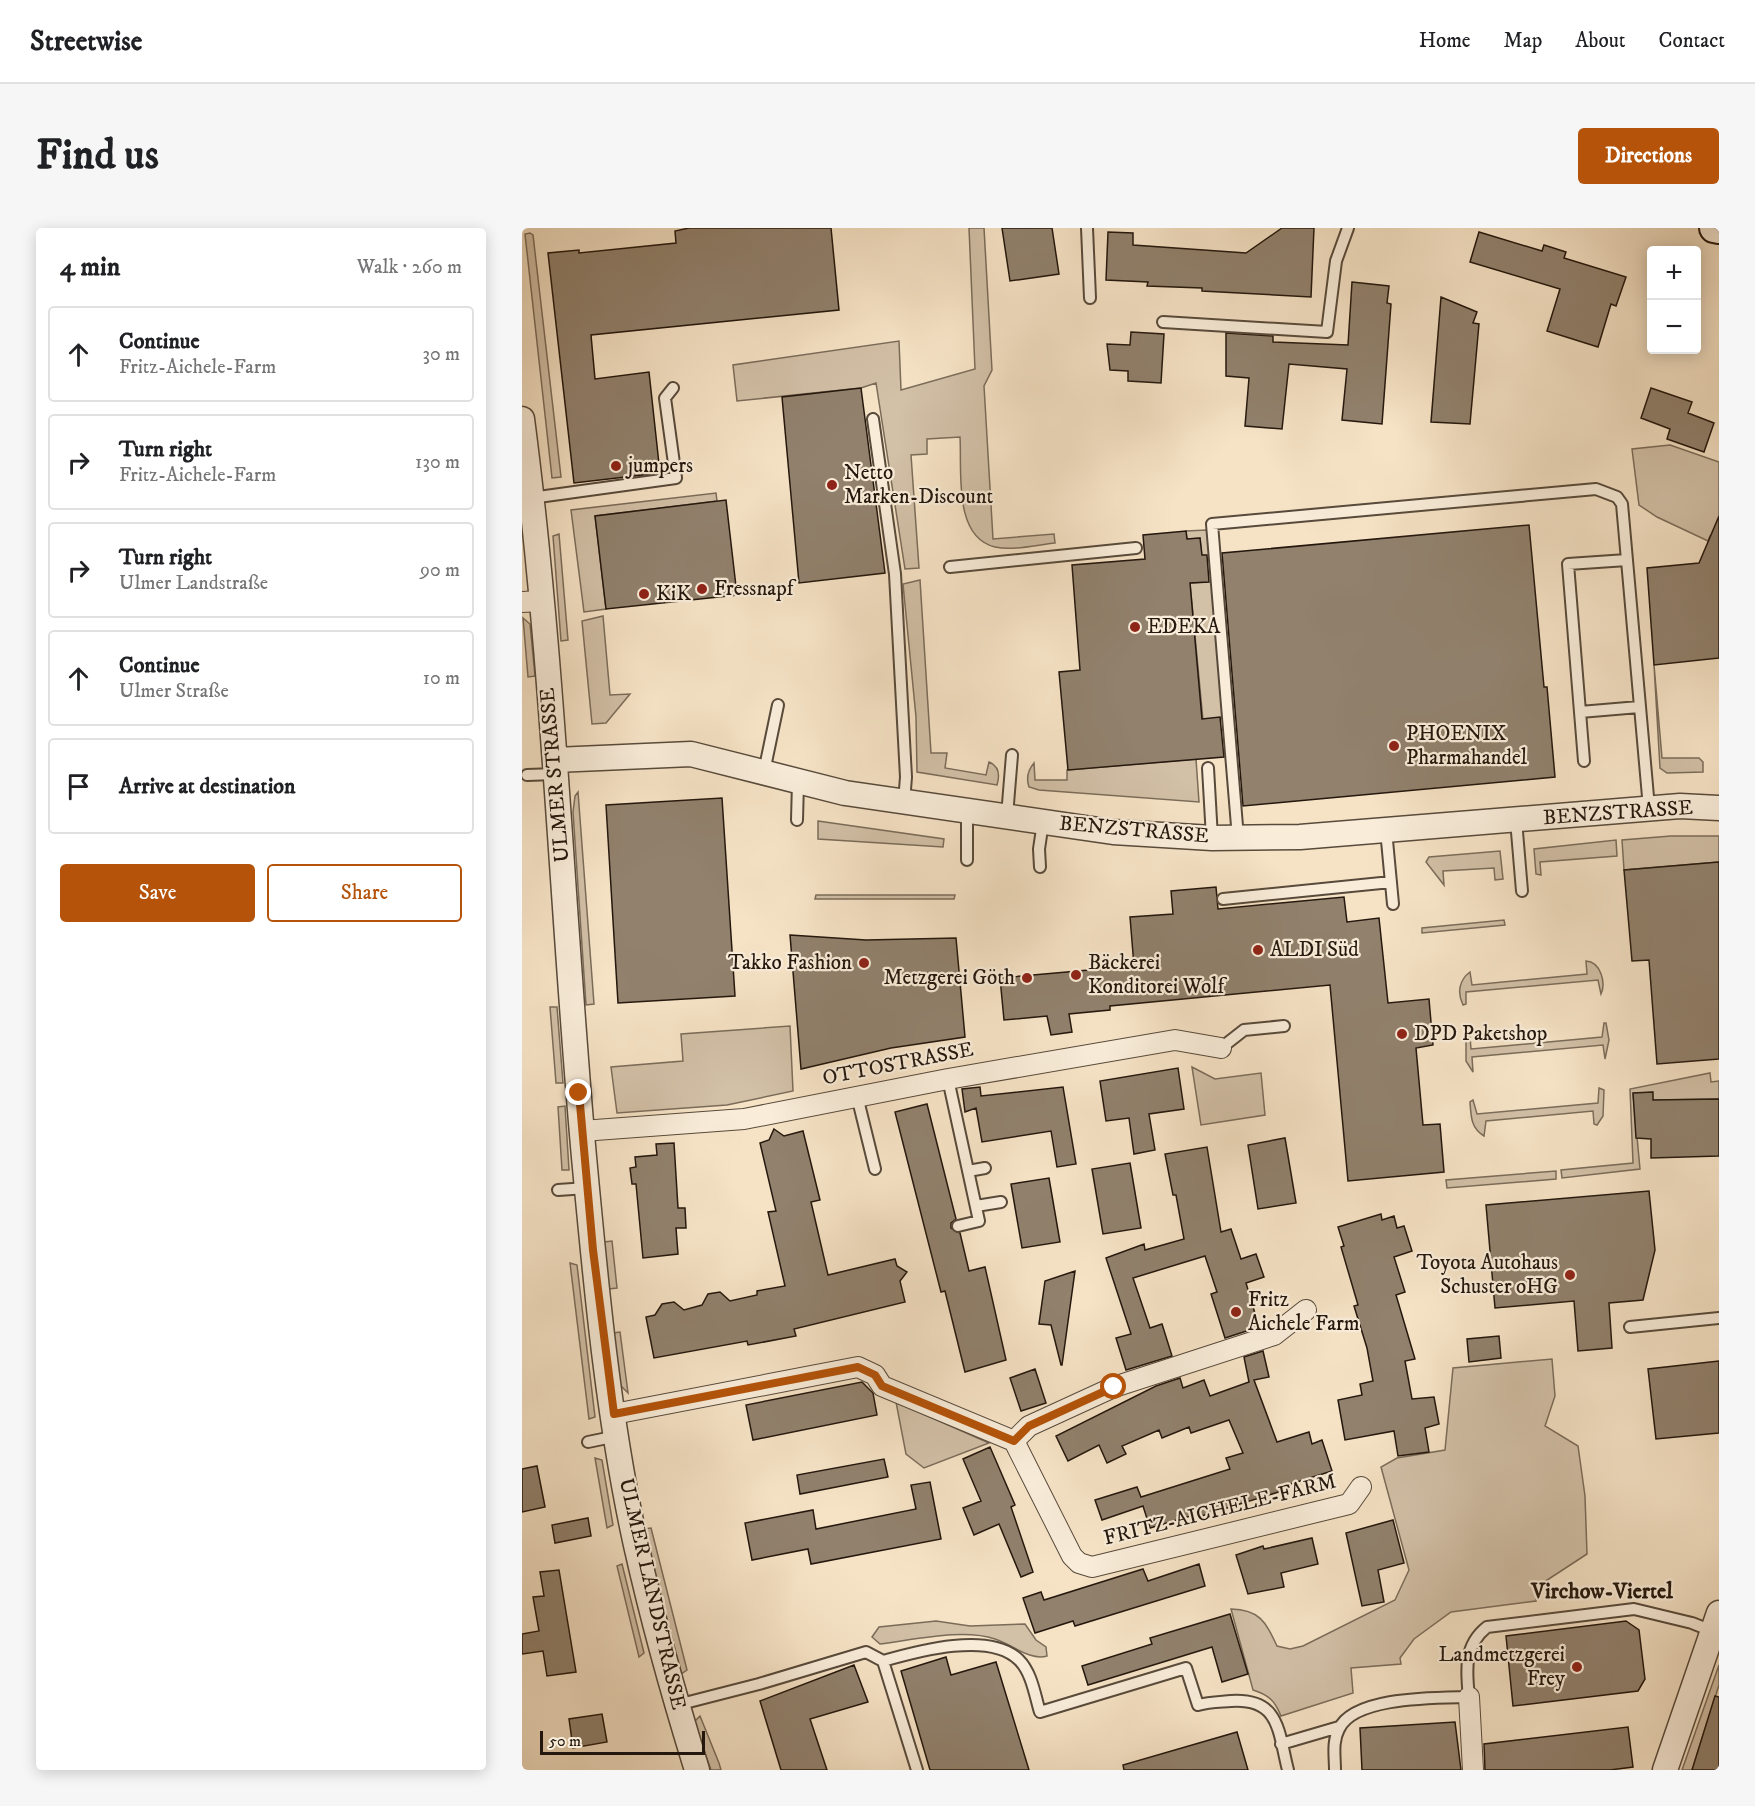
<!DOCTYPE html>
<html lang="en">
<head>
<meta charset="utf-8">
<style>
  body { margin:0; font-family:"IM FELL DW Pica",serif; background:#f6f6f6; color:#202124 }
  .controls { position:absolute; right:18px; top:18px; display:grid; overflow:hidden; border-radius:6px; box-shadow:0 3px 15px #0003 }
  .controls button { width:54px; height:54px; display:grid; place-items:center; padding:0; border:0; border-bottom:2px solid #e0e0e0; background:#fff; color:#202124; font:30px sans-serif }
  .scale { position:absolute; left:18px; bottom:15px; width:165px; box-sizing:border-box; padding-left:6px; border:3px solid #24170d; border-top:0; font-size:16px; line-height:21px; white-space:nowrap; color:#24170d; -webkit-text-stroke:4px #f9edda; paint-order:stroke }
  .stop { position:absolute; width:18px; height:18px; margin:-14px; border:4px solid #b45309; border-radius:50%; background:#fff }
  .stop.end { background:#b45309; border-color:#fff; box-shadow:0 2px 6px #0008 }
  .list { margin:0; padding:0; list-style:none }
  h2 { display:flex; justify-content:space-between; align-items:center; height:78px; margin:0; padding:0 24px; font-size:26px }
  h2 small { font-size:20px; font-weight:400; color:#757577 }
  .list li { display:grid; grid-template-columns:39px 1fr auto; gap:18px; align-items:center; box-sizing:border-box; height:96px; margin:0 12px 12px; padding:0 12px; border:2px solid #e0e0e0; border-radius:6px }
  .list b { display:block; font-size:22px; white-space:nowrap }
  .list p { margin:0; font-size:20px; white-space:nowrap; color:#757577 }
  .list em { font-size:20px; font-style:normal; color:#757577 }
  .actions { display:flex; gap:12px; padding:18px 24px }
  .actions a { flex:1; padding:14px 0; border:2px solid #b45309; border-radius:6px; text-align:center; font-size:21px; color:#b45309 }
  .actions .main { background:#b45309; color:#fff }
  .icon { flex:none; width:33px; height:33px; fill:none; stroke:currentColor; stroke-width:2; stroke-linecap:round; stroke-linejoin:round }
  .map { position:relative; flex:none; width:1197px; height:1542px; overflow:hidden; border-radius:6px }
  header { display:flex; align-items:center; gap:36px; box-sizing:border-box; height:84px; padding:0 30px; background:#fff; border-bottom:2px solid #e0e0e0 }
  header strong { font-size:28px }
  nav { display:flex; gap:33px; margin-inline-start:auto; font-size:21px }
  .intro { display:flex; align-items:center; justify-content:space-between; box-sizing:border-box; height:144px; padding:0 36px }
  h1 { margin:0; font-size:42px }
  .button { padding:15px 27px; border-radius:6px; background:#b45309; color:#fff; font-size:21px; font-weight:700 }
  main { display:flex; gap:36px; padding:0 36px }
  aside { flex:1; background:#fff; border-radius:6px; box-shadow:0 3px 15px #0003 }
  .map>svg:first-child { display:block }
  .green { fill:#d2c0a7; stroke:#7b6c5a; stroke-width:1.5 }
  .building { fill:#91816d; stroke:#24170d; stroke-width:1.5 }
  .lines { fill:none; stroke-linecap:round; stroke-linejoin:round }
  .service-casing { stroke:#584a3b; stroke-width:14 }
  .minor-casing { stroke:#584a3b; stroke-width:22 }
  .tertiary-casing { stroke:#584a3b; stroke-width:27 }
  .secondary-casing { stroke:#24170d; stroke-width:32 }
  .service { stroke:#f9edda; stroke-width:10 }
  .minor { stroke:#f9edda; stroke-width:20 }
  .tertiary { stroke:#f9edda; stroke-width:24 }
  .secondary { stroke:#f9edda; stroke-width:28 }
  .route { stroke:#b45309; stroke-width:8 }
  .poi-dot { fill:#8f2418; stroke:#f9edda; stroke-width:2 }
  .labels { text-anchor:middle; dominant-baseline:central; stroke-width:4.5; stroke-linejoin:round; paint-order:stroke }
  .poi-label { font-size:21px; fill:#24170d; stroke:#f9edda; text-anchor:start }
  .street-label { font-size:21px; fill:#24170d; stroke:#f9edda }
  .neighbourhood-label { font-size:22px; font-weight:bold; fill:#24170d; stroke:#f9edda }
</style>
</head>
<body>
<header>
<strong>Streetwise</strong>
<nav><a>Home</a><a>Map</a><a>About</a><a>Contact</a></nav>
</header>
<div class="intro"><h1>Find us</h1><a class="button">Directions</a></div>
<main>
<aside>
<h2>4 min<small>Walk · 260 m</small></h2>
<ul class="list">
<li><svg class="icon" aria-label="ahead" viewBox="0 0 24 24"><path d="M12 20V5M6 11l6-6 6 6"/></svg><div><b>Continue</b><p>Fritz-Aichele-Farm</p></div><em>30 m</em></li>
<li><svg class="icon" aria-label="right" viewBox="0 0 24 24"><path d="M7 20v-9h11M14 6l5 5-5 5"/></svg><div><b>Turn right</b><p>Fritz-Aichele-Farm</p></div><em>130 m</em></li>
<li><svg class="icon" aria-label="right" viewBox="0 0 24 24"><path d="M7 20v-9h11M14 6l5 5-5 5"/></svg><div><b>Turn right</b><p>Ulmer Landstraße</p></div><em>90 m</em></li>
<li><svg class="icon" aria-label="ahead" viewBox="0 0 24 24"><path d="M12 20V5M6 11l6-6 6 6"/></svg><div><b>Continue</b><p>Ulmer Straße</p></div><em>10 m</em></li>
<li><svg class="icon" aria-label="arrive" viewBox="0 0 24 24"><path d="M6 21V4h12l-3 4 3 4H6"/></svg><div><b>Arrive at destination</b></div></li>
</ul>
<div class="actions"><a class="main">Save</a><a>Share</a></div>
</aside>
<div class="map">
<svg width="1197" height="1542" viewBox="0 0 1197 1542">
  <rect width="100%" height="100%" fill="#f6e3c6"/>
  <filter id="stains"><feTurbulence type="fractalNoise" baseFrequency=".00333" numOctaves="4"/><feColorMatrix values="0 0 0 0 .2 0 0 0 0 .09 0 0 0 0 .02 0 0 0 .5 -.17"/></filter>
  <radialGradient id="worn" r=".72"><stop offset=".6" stop-color="#630" stop-opacity="0"/><stop offset="1" stop-color="#630" stop-opacity=".3"/></radialGradient>
  <path class="green" d="M447,0H462L470,142L462,158L471,311L532,306L533,315C514,317 491,323 473,319C431,309 440,243 438,209L405,211V226L389,227L397,340L383,341L354,155L339,160L215,173L211,137L377,113L379,162L453,141Z
    M8,5L11,7L39,249L30,250L3,6Z
    M1148,217L1197,234V316L1196,311L1188,308L1186,313L1135,289L1117,277L1110,221Z
    M194,265L195,273L73,288L84,381L62,384L49,282Z
    M685,302L702,490L681,492L668,355L682,354L678,310L665,311L664,303Z
    M37,306L46,412L39,413L31,308Z
    M398,352L409,525H425L423,540L464,547L467,534C477,538 478,547 475,557L395,544L394,489L381,356Z
    M81,388L88,467L108,466L84,495L70,496L60,393Z
    M1,390L8,396L13,448L6,449Z
    M1132,437L1140,530H1177L1181,534V544L1145,545L1138,540Z
    M674,531L677,574L517,562L507,559C504,550 506,542 512,535L513,552H545V542Z
    M56,564L72,776L64,777L51,584L53,568Z
    M296,593L422,611L421,619L296,611Z
    M1149,608H1197V634L1102,642L1100,612Z
    M1094,612L1095,628L1018,634L1019,647L1014,646L1012,621Z
    M978,623L981,651L973,652L972,640L921,643L922,657L904,634L907,629Z
    M294,667H433L432,671H293Z
    M982,692L983,697L900,705V700Z
    M1064,733C1079,734 1084,755 1079,766L1076,752L944,764V776L941,777C935,765 937,752 948,744L950,757L1065,746Z
    M28,779H35L41,855H34Z
    M1082,795H1084L1087,812L1083,831L1081,817L950,829L951,844L944,833V808L948,809L949,821L1080,809Z
    M268,798L271,863L205,877L95,885L89,839L161,833L159,806Z
    M670,839L693,851L739,845L743,887L679,897Z
    M1188,845L1189,854L1197,853V871L1131,872L1130,864L1111,866L1118,941L1040,950L1039,942L1111,935L1108,861Z
    M1077,860L1082,862L1081,888L1075,897L1072,896L1071,883L964,893L962,908C949,900 949,889 948,874L951,872L955,886L1076,875Z
    M43,878L47,942H40L36,879Z
    M1034,943V951L925,960L924,952Z
    M90,1013L95,1060L87,1061L82,1014Z
    M48,1035L55,1037L73,1189L67,1191Z
    M98,1104L106,1165L97,1156L91,1105Z
    M1030,1131L1033,1168L1023,1198L1056,1218L1063,1268L1065,1326L1013,1360L1014,1373L929,1384L892,1411L878,1430L879,1436L829,1440L831,1465L759,1488C753,1473 747,1467 731,1462L709,1381C738,1382 743,1393 755,1418L768,1421L781,1418L873,1372L887,1342L859,1239L875,1230L923,1222L931,1140Z
    M374,1174L467,1215L402,1240L384,1226Z
    M73,1230L80,1232L91,1297L85,1300Z
    M129,1300L165,1442L159,1446L121,1301Z
    M100,1336L122,1425L117,1429L95,1338Z
    M414,1393L448,1398L503,1396L514,1412L524,1419L525,1428C507,1433 490,1416 473,1411C441,1400 392,1412 358,1416L350,1409L357,1399Z
    M1197,1437V1457L1170,1542H1160Z
    M178,1488L197,1535L199,1542H189L174,1500L173,1493Z"/>
  <path class="building" d="M167,0H309L317,82L69,107L73,151L127,144L138,245L52,255L26,25L57,22V25L154,15L153,3Z
    M480,0H530L537,46L488,53Z
    M760,0H792L789,69L680,63V60L625,58L626,54L584,52L586,4L611,5V17L724,25Z
    M957,4L1020,23L1022,17L1044,24L1042,30L1104,49L1094,78L1089,76L1076,119L1025,103L1038,61L948,34Z
    M830,54L867,58L865,75L869,76L860,196L820,192L825,141L767,136L760,201L723,198L727,150L704,148V105L751,108V114L826,117Z
    M919,69L955,84L951,95L957,96L948,196L909,194Z
    M609,104L642,106L639,155L606,153V143L588,142L585,116L608,117Z
    M339,160L363,345L277,355L260,169Z
    M1129,160L1170,174L1166,185L1192,195L1182,224L1145,211L1148,201L1119,190Z
    M204,272L215,367L84,381L73,288Z
    M1197,288V430L1132,437L1125,340L1177,335Z
    M1007,297L1022,459H1025L1033,549L721,578L700,325Z
    M664,303L665,311L678,310L680,327H685L687,354L668,355L680,491L698,489L702,529L546,542L537,444L558,442L550,337L623,331L621,307Z
    M200,570L213,768L96,775L84,577Z
    M1197,634V831L1135,836L1127,732L1110,733L1102,642Z
    M694,659L696,681L822,669L825,694L857,690L866,775L907,771L911,817L894,820L901,897L918,896L922,944L826,953L808,757L588,778V782L547,786L550,804L529,807L525,788L482,792L478,750L612,738L608,689L651,686L649,663Z
    M268,707L344,712L434,710L443,809L369,820L279,841Z
    M656,840L662,881L627,886L633,922L612,926L607,890L584,893L578,853Z
    M458,859L459,868L541,859L554,936L535,939L529,903L460,914L454,880L443,884L440,861Z
    M1131,864V872L1197,871V928L1129,930V911L1114,910L1111,865Z
    M405,876L434,991L429,995V1000L438,1005L447,1043L463,1039L484,1132L443,1144L423,1063L419,1064L373,884Z
    M252,901L262,908L281,903L298,972L289,974L306,1047L373,1031L375,1038L385,1044L378,1053L383,1074L272,1101L274,1108L226,1117L225,1113L132,1130L124,1089L133,1087L140,1076L152,1074L162,1082L180,1077L186,1066L198,1064L208,1073L235,1067V1063L263,1058L246,984L254,983L238,915L247,912Z
    M763,910L774,975L736,981L726,917Z
    M152,915L156,980H163L164,1000H154L156,1026L121,1030L114,956H110L108,940L114,939L113,929L135,927L134,916Z
    M685,919L699,1004L709,1001L719,1031L734,1026L742,1049L724,1055L737,1099L703,1110L689,1066L695,1064L683,1028L611,1050L628,1100L640,1096L650,1128L604,1142L594,1110L609,1106L584,1030L622,1016L623,1022L662,1011L654,967H651L643,926Z
    M608,935L619,1000L581,1006L570,941Z
    M527,950L538,1014L500,1020L489,956Z
    M1127,963L1133,1022L1121,1072L1087,1075L1090,1120L1056,1123L1052,1073L973,1080L964,977Z
    M859,986L860,992L872,988L875,1000L882,998L890,1023L872,1029L883,1064L874,1067L893,1131L883,1133L890,1171L912,1169L917,1196L903,1200L907,1224L876,1228L872,1203L823,1212L816,1172L840,1167L838,1156L851,1153L845,1120L832,1078L836,1077L819,1019L822,1018L816,999Z
    M553,1043L540,1137H539L529,1097L517,1096L523,1053Z
    M977,1108L979,1130L947,1134L945,1111Z
    M741,1123L747,1149L732,1152L755,1214L787,1204L790,1216L800,1212L810,1243L762,1258L763,1262L676,1289L675,1286L628,1300L621,1278L580,1292L573,1272L615,1259L619,1269L708,1241L704,1230L721,1225L707,1192L669,1205L667,1199L640,1210L637,1202L600,1218L604,1226L585,1235L577,1217L546,1233L534,1208L634,1158L658,1150L661,1160L682,1152L688,1168L727,1154L722,1129Z
    M1197,1133V1205L1134,1211L1126,1141Z
    M513,1141L524,1175L499,1183L488,1150Z
    M340,1154L351,1165L355,1187L231,1212L224,1177Z
    M468,1219L493,1277L489,1279L511,1344L499,1349L477,1296L452,1307L441,1280L459,1273L441,1231Z
    M362,1231L366,1249L278,1266L275,1247Z
    M15,1238L23,1279L0,1284V1241Z
    M408,1254L419,1311L289,1336L286,1321L230,1332L223,1295L291,1282L294,1301L394,1281L389,1257Z
    M66,1290L69,1308L33,1315L30,1297Z
    M871,1292L882,1335L856,1342L862,1374L840,1378L824,1305Z
    M790,1310L796,1336L759,1345L762,1359L726,1366L714,1327L741,1318L742,1321Z
    M677,1336L683,1358L553,1398L551,1393L513,1405L501,1370L519,1364L522,1372L621,1341L626,1353Z
    M37,1342L54,1444L25,1448L21,1423L0,1426V1406L17,1403L11,1369L22,1368L18,1344Z
    M708,1386L726,1446L700,1454L690,1419L566,1457L560,1438L630,1416L628,1410Z
    M1104,1393L1117,1402L1123,1451L1116,1463L991,1478L984,1408Z
    M424,1429L429,1447L474,1434L507,1542H408L379,1443Z
    M332,1437L346,1474L288,1491L305,1542H259L238,1473Z
    M1193,1468L1197,1469V1542H1170Z
    M80,1486L85,1514L51,1520L47,1491Z
    M933,1494L939,1542H840L838,1500Z
    M1106,1499L1111,1539L1088,1542H963L962,1516Z
    M715,1504L726,1542H602L601,1537Z"/>
  <g class="lines">
    <g class="service-casing">
      <path id="service" d="M565,0L568,70
        M641,94L805,104L814,33L826,0
        M351,191L373,346L384,549L382,574
        M9,270L154,250L143,170L151,160
        M1105,332L1046,336L1058,484L1117,479
        M428,339L614,320
        M1058,484L1062,533
        M686,540L690,610
        M242,544L256,477
        M5,547L33,546
        M445,582V632
        M485,588L490,527
        M275,592L276,554
        M994,592L1000,663
        M864,602L871,676
        M716,610L690,296L1074,261L1095,269L1100,276L1127,580
        M518,639L517,621L521,594
        M701,671L869,654
        M699,820L722,802L762,798
        M426,851L457,993L436,998
        M335,868L353,941
        M446,943L463,940
        M36,962L65,960
        M454,978L479,974
        M1108,1099L1197,1090
        M66,1214L95,1208
        M361,1433L395,1542
        M155,1477L237,1456L344,1424L361,1433C396,1423 468,1403 497,1432C510,1445 513,1468 518,1484L664,1440L676,1477C687,1474 698,1474 709,1473C758,1470 756,1503 766,1542
        M759,1516L817,1499
        M813,1542C813,1528 810,1514 817,1501C832,1468 915,1470 947,1469C944,1442 942,1417 965,1399L1112,1381L1170,1395L1190,1403"/>
    </g>
    <g class="minor-casing">
      <path id="minor" d="M0,374L18,373
        M60,903L222,891L426,851L653,812L699,820
        M92,1186L336,1139L353,1147L360,1158L492,1213L507,1198L592,1159L752,1107L784,1082
        M492,1213L550,1328L557,1335L570,1339L827,1276L839,1259
        M947,1469L951,1542"/>
    </g>
    <g class="tertiary-casing">
      <path id="tertiary" d="M0,191C32,436 40,684 62,929C74,1058 86,1190 114,1317C131,1393 152,1468 175,1542
        M33,532L169,526L323,565L591,604L690,610L778,609L1158,578L1197,580
        M1143,1542L1197,1385"/>
    </g>
    <g class="secondary-casing">
      <path id="secondary" d="M1192,0L1197,1"/>
    </g>
    <use href="#service" class="service"/>
    <use href="#minor" class="minor"/>
    <use href="#tertiary" class="tertiary"/>
    <use href="#secondary" class="secondary"/>
  </g>
  <g class="lines">
    <path class="route" d="M57,865L71,1022L92,1186L336,1139L353,1147L360,1158L492,1213L507,1198L592,1159"/>
  </g>
  <g class="poi-dot">
    <circle cx="94" cy="238" r="6"/>
    <circle cx="310" cy="257" r="6"/>
    <circle cx="180" cy="361" r="6"/>
    <circle cx="122" cy="366" r="6"/>
    <circle cx="613" cy="399" r="6"/>
    <circle cx="872" cy="518" r="6"/>
    <circle cx="736" cy="722" r="6"/>
    <circle cx="342" cy="735" r="6"/>
    <circle cx="554" cy="747" r="6"/>
    <circle cx="505" cy="750" r="6"/>
    <circle cx="880" cy="806" r="6"/>
    <circle cx="1048" cy="1047" r="6"/>
    <circle cx="714" cy="1084" r="6"/>
    <circle cx="1055" cy="1439" r="6"/>
  </g>
  <g class="labels">
    <g class="poi-label">
      <text x="106" y="238">jumpers</text>
      <text x="322" y="245">Netto<tspan x="322" dy="24">Marken-Discount</tspan></text>
      <text x="192" y="361">Fressnapf</text>
      <text x="134" y="366">KiK</text>
      <text x="625" y="399">EDEKA</text>
      <text x="884" y="506">PHOENIX<tspan x="884" dy="24">Pharmahandel</tspan></text>
      <text x="748" y="722">ALDI Süd</text>
      <text x="330" y="735" text-anchor="end">Takko Fashion</text>
      <text x="566" y="735">Bäckerei<tspan x="566" dy="24">Konditorei Wolf</tspan></text>
      <text x="493" y="750" text-anchor="end">Metzgerei Göth</text>
      <text x="892" y="806">DPD Paketshop</text>
      <text x="1036" y="1035" text-anchor="end">Toyota Autohaus<tspan x="1036" dy="24">Schuster oHG</tspan></text>
      <text x="726" y="1072">Fritz<tspan x="726" dy="24">Aichele Farm</tspan></text>
      <text x="1043" y="1427" text-anchor="end">Landmetzgerei<tspan x="1043" dy="24">Frey</tspan></text>
    </g>
    <g class="street-label">
      <text transform="translate(33 547) rotate(-95)">ULMER STRASSE</text>
      <text transform="translate(1096 585) rotate(-4)">BENZSTRASSE</text>
      <text transform="translate(612 602) rotate(5)">BENZSTRASSE</text>
      <text transform="translate(376 836) rotate(-11)">OTTOSTRASSE</text>
      <text transform="translate(698 1282) rotate(-14)">FRITZ-AICHELE-FARM</text>
      <text transform="translate(130 1366) rotate(77)">ULMER LANDSTRASSE</text>
    </g>
    <g class="neighbourhood-label">
      <text x="1080" y="1363">Virchow-Viertel</text>
    </g>
  </g>
  <rect width="100%" height="100%" filter="url(#stains)"/>
  <rect width="100%" height="100%" fill="url(#worn)"/>
</svg>
<div class="controls">
<button>+</button>
<button>−</button>
</div>
<div class="scale">50 m</div>
<div class="stop" style="left:592px;top:1159px"></div>
<div class="stop end" style="left:57px;top:865px"></div>
</div>
</main>
</body>
</html>
